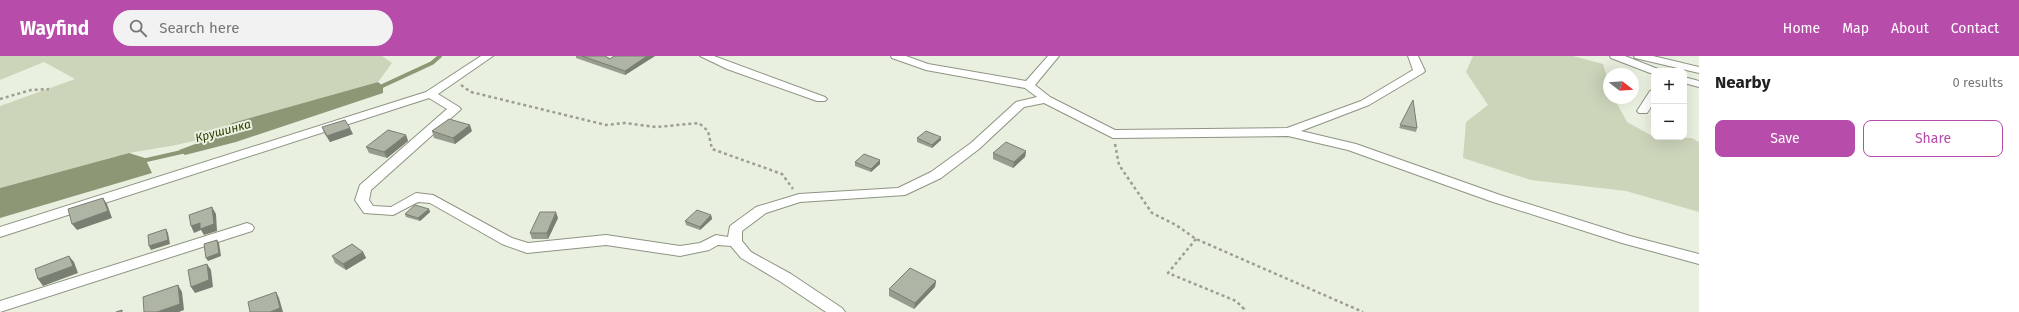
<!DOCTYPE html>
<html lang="en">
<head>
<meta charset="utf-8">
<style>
  body { margin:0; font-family:"Fira Sans",sans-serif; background:#f2f2f2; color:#222 }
  .controls { position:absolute; right:12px; top:12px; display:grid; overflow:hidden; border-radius:8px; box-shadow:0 4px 16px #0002 }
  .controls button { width:36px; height:36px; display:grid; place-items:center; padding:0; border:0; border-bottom:1px solid #e0e0e0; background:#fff; color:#222; font:20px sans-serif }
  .compass { position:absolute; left:1603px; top:12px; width:36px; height:36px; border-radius:50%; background:#fff; box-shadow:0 4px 16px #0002; rotate:107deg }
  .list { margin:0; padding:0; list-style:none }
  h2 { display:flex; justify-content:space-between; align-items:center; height:52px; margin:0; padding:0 16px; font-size:17px }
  h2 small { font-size:13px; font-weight:400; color:#767676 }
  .actions { display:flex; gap:8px; padding:12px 16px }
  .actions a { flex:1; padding:9px 0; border:1px solid #b84cab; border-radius:8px; text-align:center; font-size:14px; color:#b84cab }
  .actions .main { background:#b84cab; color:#fff }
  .icon { flex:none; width:22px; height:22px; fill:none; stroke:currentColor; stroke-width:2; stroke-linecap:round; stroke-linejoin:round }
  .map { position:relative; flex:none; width:1699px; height:256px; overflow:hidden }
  header { display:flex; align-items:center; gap:24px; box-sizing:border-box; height:56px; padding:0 20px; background:#b84cab; color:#fff }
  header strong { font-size:19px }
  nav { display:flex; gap:22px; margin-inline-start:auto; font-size:14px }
  .search { width:280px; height:36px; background:#f2f2f2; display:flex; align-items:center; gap:10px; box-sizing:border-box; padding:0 14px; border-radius:22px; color:#767676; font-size:15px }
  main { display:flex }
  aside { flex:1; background:#fff }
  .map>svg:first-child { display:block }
  .green { fill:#ccd5ba }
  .water { fill:#8c9875 }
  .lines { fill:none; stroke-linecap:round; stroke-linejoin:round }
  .stream { stroke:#8c9875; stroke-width:4 }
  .minor-casing { stroke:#8e9484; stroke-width:2 }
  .path { stroke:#9a9f92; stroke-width:2.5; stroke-dasharray:3 3; stroke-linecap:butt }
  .minor { fill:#fff; fill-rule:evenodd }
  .wall { fill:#969c8e }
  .shaded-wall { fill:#7a7f74 }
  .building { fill:#afb5a5; stroke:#7a7f74 }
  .labels { text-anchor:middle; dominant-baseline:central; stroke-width:4; stroke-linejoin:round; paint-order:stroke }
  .water-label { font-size:12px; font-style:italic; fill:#2f3d01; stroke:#eaf0df }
</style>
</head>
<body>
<header>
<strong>Wayfind</strong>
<div class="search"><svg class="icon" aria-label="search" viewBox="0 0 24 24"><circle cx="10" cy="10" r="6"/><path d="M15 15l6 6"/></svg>Search here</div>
<nav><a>Home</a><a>Map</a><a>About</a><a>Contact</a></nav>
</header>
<main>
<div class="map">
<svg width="1699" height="256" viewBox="0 0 1699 256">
  <rect width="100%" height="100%" fill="#eaf0df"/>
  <path class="green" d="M0,0H382L392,7L378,26L232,67L217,80L171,90L129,97L0,132V50L75,23L44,6L0,24Z
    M1473,0H1573L1603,8L1609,28V42H1614L1627,66L1654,81L1692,82L1699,86V156L1626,135L1531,124L1463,102L1466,66L1488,49L1466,16Z"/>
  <path class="water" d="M378,26L383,30V37L236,86L185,99L179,94L217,80L232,67Z
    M129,97L145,102L152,117L0,162V132Z"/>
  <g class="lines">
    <path class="stream" d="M378,32L432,7L440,0
      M142,105L186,95"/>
    <g class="minor-casing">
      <path id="minor" d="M481,0H493L438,38L459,51L461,53L459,55L371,134L369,144L373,150L391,151L416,137L433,139L512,182L528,187L606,179L680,190L700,187L716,179L728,181L730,170L756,151L799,138L898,132L931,116L971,87L1016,46L1037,41L1025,32L926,14L892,2L891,0H906L928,8L1026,25L1048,0H1059L1035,29L1050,41L1115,74L1287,72L1361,45L1413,14L1408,0H1418L1425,15L1423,17L1369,49L1301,75L1356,88L1500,139L1630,180L1699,198V208L1622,187L1490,145L1348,94L1288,80L1113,82L1044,47L1024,51L979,93L941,122L905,139L800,146L766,157L742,175V185L751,196L791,218L842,252L845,256H826L781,226L741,202L731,190L718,189L709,194L680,200L606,189L527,197L502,188L430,147L418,146L393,159L364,157L355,144L360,129L447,53L429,42L0,181V171L426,36Z
        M700,0H714L825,41L827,43L825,45H817L727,13Z
        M1610,0H1625L1658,13L1660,15H1654V18L1650,17L1611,2Z
        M1634,0H1653L1699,11V17L1635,2Z
        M1684,21L1699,25V31L1684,27Z
        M1654,34C1654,44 1653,49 1647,57H1639L1637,55L1650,35Z
        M247,167L252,169L254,172L252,175L0,256V245Z"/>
    </g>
    <path class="path" d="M461,29L471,36L606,69L625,67L656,71L699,67L708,75L712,93L782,118L793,133
      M0,43L31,34L49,33
      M1115,88L1119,109L1152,157L1176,169L1196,183L1363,256
      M1196,183L1168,217L1236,245L1244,253L1243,256"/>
    <use href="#minor" class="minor"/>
  </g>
  <path class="wall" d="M576,0H606L610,3L614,0H655L625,19L576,2Z
    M1413,44L1417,72L1416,76L1399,72Z
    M322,71L353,78L330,86L324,77Z
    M432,75H472L455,88L434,82Z
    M406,79L408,85L387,102L369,97L366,91Z
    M917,82L941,84L932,92L917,86Z
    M1026,95L1025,101L1013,112L993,103V97Z
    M855,106L880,108L871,116L855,110Z
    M429,153L430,156L420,165L406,161L405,158Z
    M711,159L712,163L700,174L686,169L685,165Z
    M558,162L548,183H532L530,177Z
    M363,196L366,202L346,214L335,207L332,200Z
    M936,225L935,231L914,253L889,240V233Z"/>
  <path class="shaded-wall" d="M647,0H655L625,19V15Z
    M470,69L472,75L455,88L453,82Z
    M350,72L353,78L330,86L327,80Z
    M406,79L408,85L387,102L384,96Z
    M941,81V84L932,92V89Z
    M1026,95L1025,101L1013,112L1014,106Z
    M880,104V108L871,116V113Z
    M103,142L107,148L112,162L77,174L72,168Z
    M212,151L216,158L217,175L204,179L201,174L194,177L191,170L200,167Z
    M429,153L430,156L420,165L418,162Z
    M556,156L558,162L548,183L547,177Z
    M711,159L712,163L700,174V171Z
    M166,173L168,177L170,188L151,194L149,190Z
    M217,184L219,187L221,200L208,205L206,202Z
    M363,196L366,202L346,214L343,208Z
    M69,200L74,206L78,217L43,230L38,223Z
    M207,208L211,214L213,231L195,237L191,231Z
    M936,225L935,231L914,253L915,247Z
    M178,229L182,236L184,254L179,256H157Z
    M276,236L279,242L283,256H270Z"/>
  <path class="building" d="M582,0H605L610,3L614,0H647L625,15Z
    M1413,44L1417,72L1400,69Z
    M449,63L470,69L453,82L432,75Z
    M345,64L350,72L327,80L322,71Z
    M388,74L406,79L384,96L366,91Z
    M926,75L941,81L932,89L917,82Z
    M1006,86L1026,95L1014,106L993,97Z
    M864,98L880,104L871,113L855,106Z
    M103,142L108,155L72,168L68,153Z
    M415,149L429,153L418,162L405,158Z
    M212,151L214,168L200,173V167L191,170L189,159Z
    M697,154L711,159L700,171L685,165Z
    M540,156H556L547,177H530Z
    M166,173L168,184L149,190L148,179Z
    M217,184L219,197L206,202L204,188Z
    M352,188L363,196L343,208L332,200Z
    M69,200L73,210L38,223L35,213Z
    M207,208L209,224L191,231L188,214Z
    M910,212L936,225L915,247L889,233Z
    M178,229L180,248L157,256H144L143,241Z
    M276,236L280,252L270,256H250L248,246Z
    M122,254V256H116Z"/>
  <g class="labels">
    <g class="water-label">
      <text transform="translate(223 75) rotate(-15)">Крушинка</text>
    </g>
  </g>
</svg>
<div class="controls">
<button>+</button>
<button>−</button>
</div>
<svg class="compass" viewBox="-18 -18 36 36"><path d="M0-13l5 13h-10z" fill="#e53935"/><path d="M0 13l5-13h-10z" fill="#767676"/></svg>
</div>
<aside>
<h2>Nearby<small>0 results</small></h2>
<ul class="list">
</ul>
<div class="actions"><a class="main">Save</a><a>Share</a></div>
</aside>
</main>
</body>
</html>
